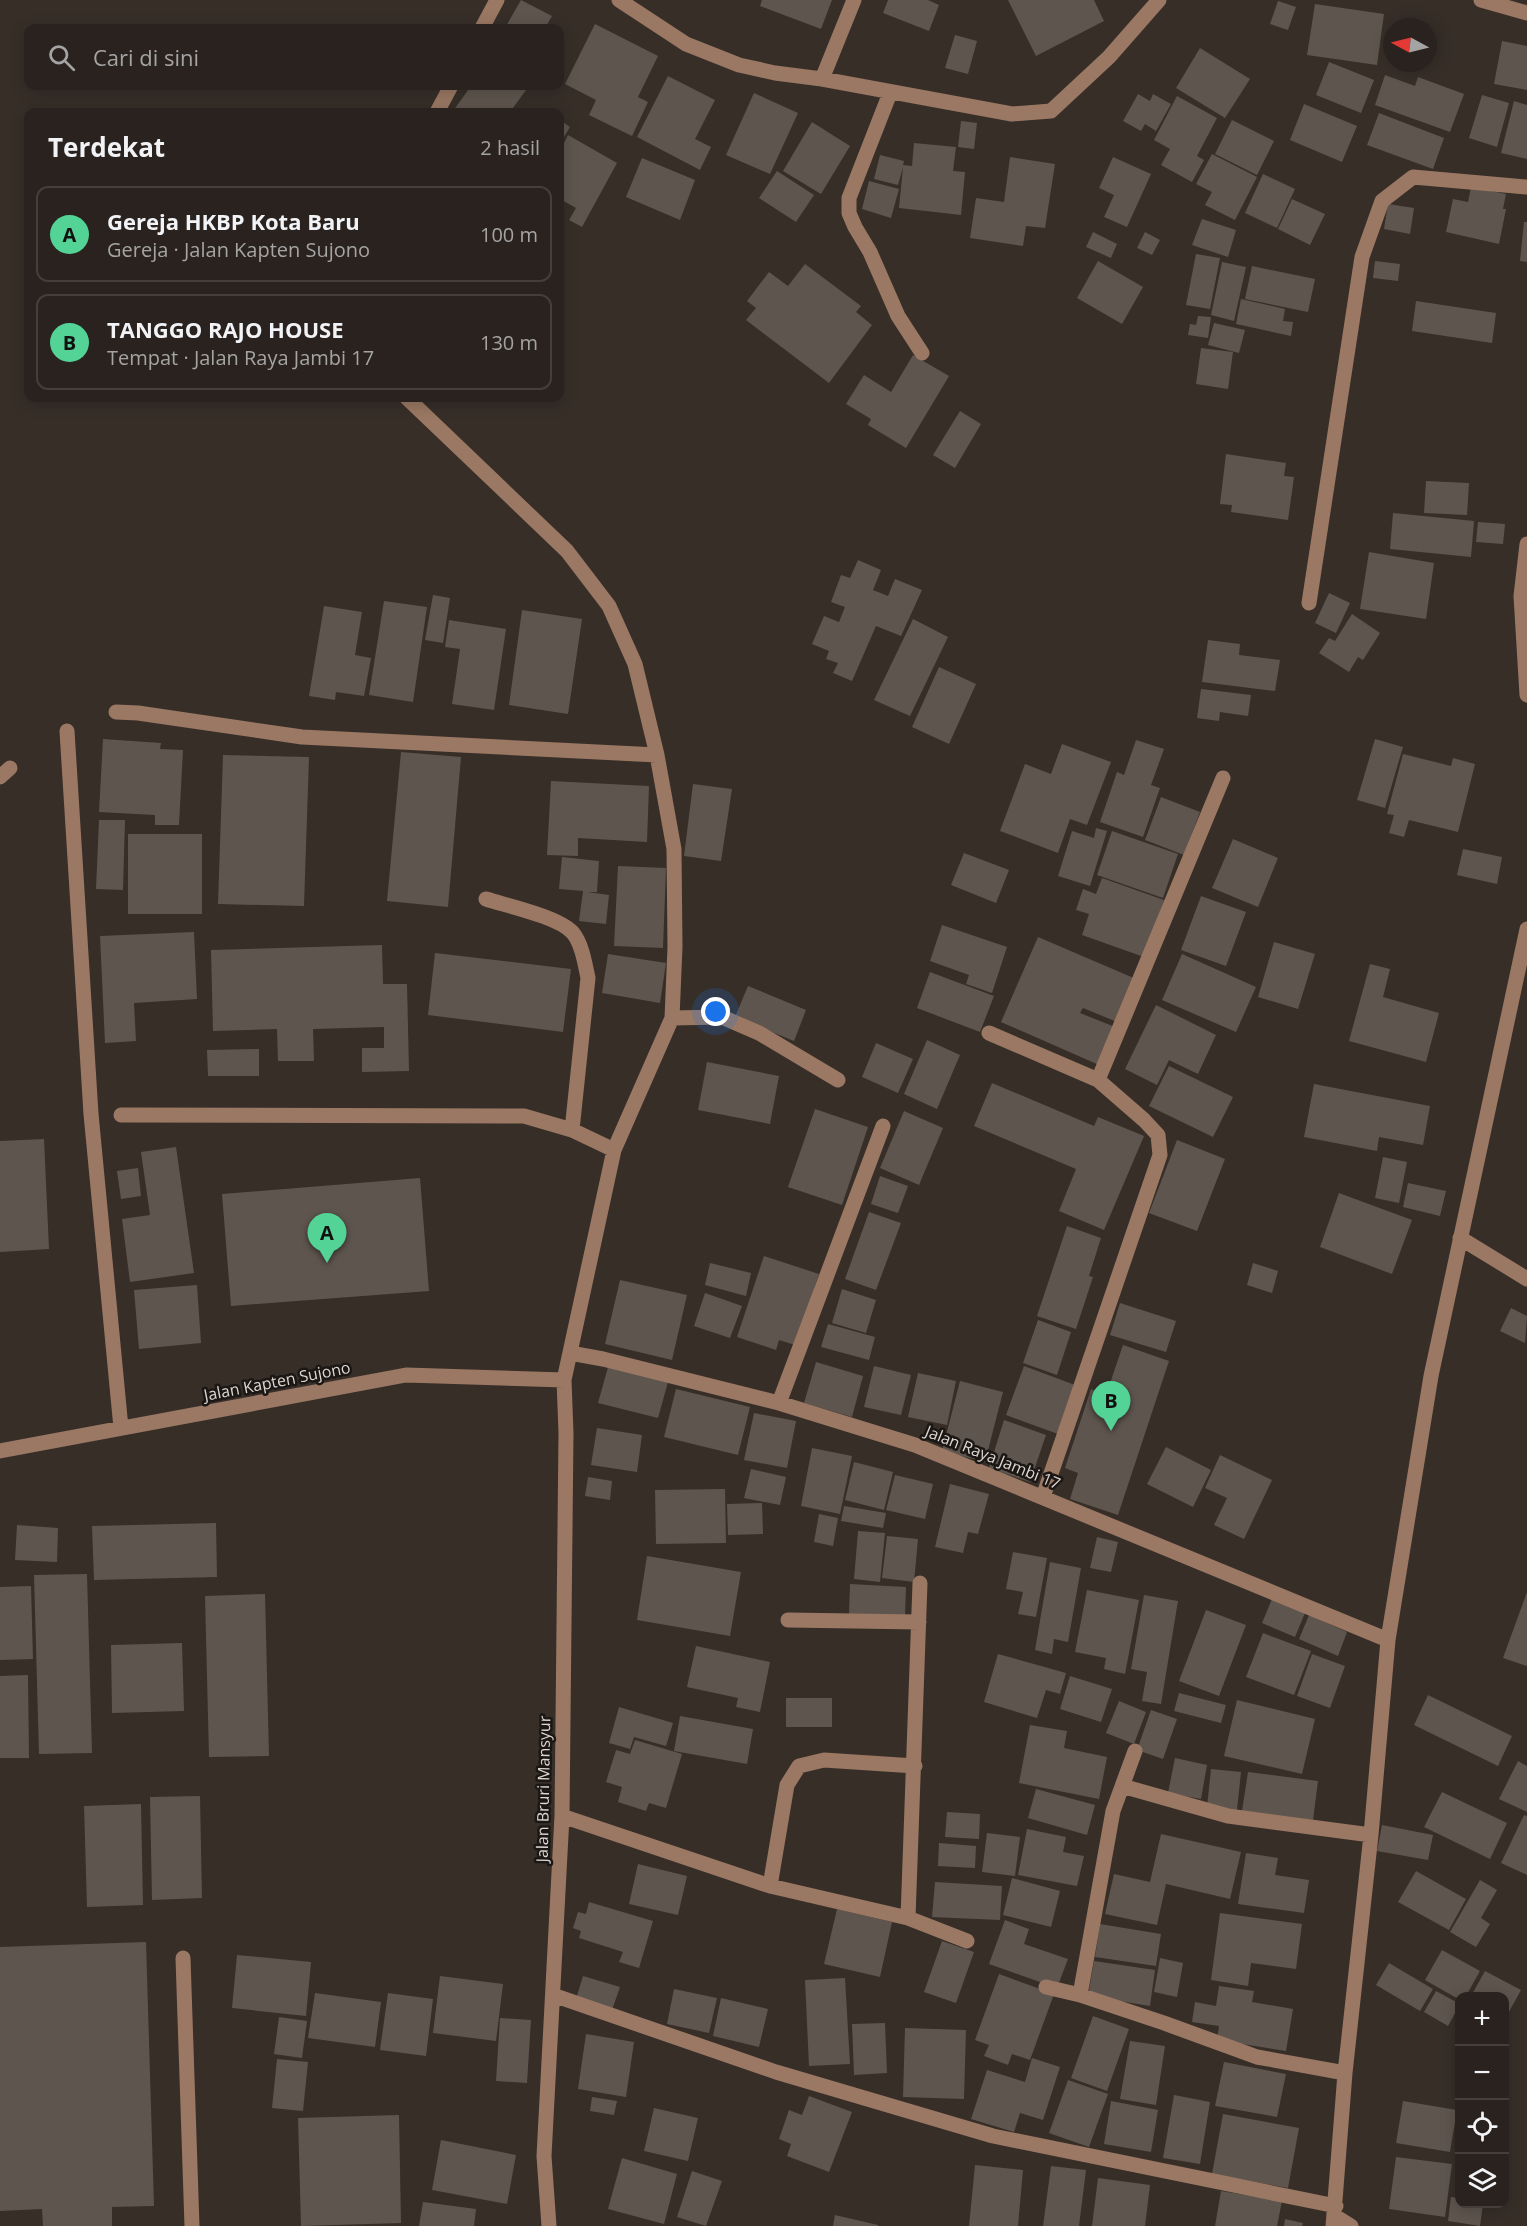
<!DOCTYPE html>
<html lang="id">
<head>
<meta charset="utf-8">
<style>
  body { margin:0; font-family:"Open Sans",sans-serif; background:#352f2b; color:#f1f3f6 }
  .controls { position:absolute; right:18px; bottom:18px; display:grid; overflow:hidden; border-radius:12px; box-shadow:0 3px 15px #0003 }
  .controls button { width:54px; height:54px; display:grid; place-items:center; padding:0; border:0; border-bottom:2px solid #453f3c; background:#29221e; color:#f1f3f6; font:30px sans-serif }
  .compass { position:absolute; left:1383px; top:18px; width:54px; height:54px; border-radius:50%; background:#29221e; box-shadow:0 3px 15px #0003; rotate:277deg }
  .you { position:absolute; left:716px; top:1012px; width:21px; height:21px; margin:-15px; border:4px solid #fff; border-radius:50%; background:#1a73e8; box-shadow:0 0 0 9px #1a73e833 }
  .badge { display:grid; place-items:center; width:39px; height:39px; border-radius:50%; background:#53d396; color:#111; font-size:20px; font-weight:700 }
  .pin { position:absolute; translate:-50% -50px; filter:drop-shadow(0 2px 3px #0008) }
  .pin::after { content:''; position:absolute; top:32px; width:21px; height:18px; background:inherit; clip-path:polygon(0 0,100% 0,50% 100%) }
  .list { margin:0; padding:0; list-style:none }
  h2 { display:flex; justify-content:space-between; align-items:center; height:78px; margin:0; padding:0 24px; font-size:26px }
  h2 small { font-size:20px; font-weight:400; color:#a5a4a4 }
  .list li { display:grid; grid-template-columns:39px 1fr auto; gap:18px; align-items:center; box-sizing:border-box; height:96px; margin:0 12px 12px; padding:0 12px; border:2px solid #453f3c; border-radius:12px }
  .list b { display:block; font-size:22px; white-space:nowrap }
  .list p { margin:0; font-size:20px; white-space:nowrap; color:#a5a4a4 }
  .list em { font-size:20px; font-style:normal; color:#a5a4a4 }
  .icon { flex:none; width:33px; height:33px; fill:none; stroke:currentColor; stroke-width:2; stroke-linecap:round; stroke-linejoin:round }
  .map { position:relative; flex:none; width:1527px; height:2226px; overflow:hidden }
  .search { position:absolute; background:#29221e; box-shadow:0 3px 15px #0003; left:24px; top:24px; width:540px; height:66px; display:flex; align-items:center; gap:15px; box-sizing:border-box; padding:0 21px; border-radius:12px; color:#a5a4a4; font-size:22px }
  .panel { position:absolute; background:#29221e; box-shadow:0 3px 15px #0003; left:24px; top:108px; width:540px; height:294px; border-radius:12px }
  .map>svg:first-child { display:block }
  .building { fill:#5e554e }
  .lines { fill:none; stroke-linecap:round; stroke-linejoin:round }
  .minor { stroke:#9a7863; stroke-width:15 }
  .labels { text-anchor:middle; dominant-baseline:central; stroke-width:5; stroke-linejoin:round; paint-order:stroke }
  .street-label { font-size:16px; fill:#ddd7d3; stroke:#1b1714 }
</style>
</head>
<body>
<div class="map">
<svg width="1527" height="2226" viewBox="0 0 1527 2226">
  <rect width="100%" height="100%" fill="#372e28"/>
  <path class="building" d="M521,0L552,16L545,28H505Z
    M762,0H832L821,29L760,6Z
    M888,0H928L939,5L929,31L883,13Z
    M1008,0H1094L1104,21L1036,56Z
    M1278,1L1296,7L1288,30L1270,24Z
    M1315,4L1384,14L1377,65L1307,55Z
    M595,24L658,56L638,97L648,102L632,136L589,115L596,100L565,84Z
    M955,35L977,41L968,74L945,68Z
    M1502,41L1527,46V90L1494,84Z
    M1200,48L1250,79L1225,118L1176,88Z
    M1329,62L1374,80L1361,113L1316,95Z
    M1385,75L1415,86L1418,77L1464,94L1450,132L1375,105Z
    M668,76L715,100L695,139L711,147L700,170L637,137Z
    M471,86H529L510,112H456L453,111Z
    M754,93L798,113L770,174L726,155Z
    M1138,94L1150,101L1153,94L1171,104L1156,131L1145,124L1141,131L1123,121Z
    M1482,95L1509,103L1497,147L1469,138Z
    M1177,96L1217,118L1197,156L1204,160L1192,182L1161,165L1170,149L1154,140Z
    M1514,101L1527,105V159L1501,153Z
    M1304,104L1357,126L1342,162L1290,140Z
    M1379,113L1444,138L1433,169L1367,145Z
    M560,120L570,127L560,144Z
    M1232,120L1274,141L1257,175L1215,154Z
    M961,121L977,123L974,149L958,147Z
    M812,122L850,146L821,194L783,171Z
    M568,135L617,163L582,227L569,220L576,208L560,199V151Z
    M914,143L956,147L953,171L965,172L961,215L899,208L903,167L898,185L874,179L880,155L904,161L903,165L912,166Z
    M1212,154L1257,177L1235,220L1205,205L1212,192L1196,184Z
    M1010,157L1055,164L1045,228L1026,226L1023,246L970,238L976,198L1004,202Z
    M1113,157L1151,174L1127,227L1104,217L1114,195L1099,188Z
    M642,158L695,180L680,220L626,197Z
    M777,171L814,195L796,222L759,198Z
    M1263,174L1295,189L1277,228L1245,213Z
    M869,181L899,189L891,218L862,209Z
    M1471,187L1506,194L1503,209H1506L1499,244L1446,232L1453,199L1468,202Z
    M1292,199L1325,214L1310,245L1278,229Z
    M1388,204L1414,208L1410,234L1384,229Z
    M1202,219L1236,230L1228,257L1192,245Z
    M1524,222H1527V262L1520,261Z
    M1093,232L1117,244L1111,258L1086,247Z
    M1145,232L1160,240L1152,255L1137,248Z
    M1196,254L1220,258L1210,309L1186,305Z
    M1098,261L1143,287L1122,324L1077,298Z
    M1375,261L1400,264L1398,281L1373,278Z
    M1222,262L1246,267L1234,321L1211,315Z
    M805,264L861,306L856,312L872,325L829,383L746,320L756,308L747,301L769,272L788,286Z
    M1252,266L1315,279L1308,312L1245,299Z
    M1241,299L1285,309L1283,321L1293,322L1291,336L1236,324Z
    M1416,301L1496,313L1492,343L1412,331Z
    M1198,316L1211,317L1208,338L1188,335L1190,324L1196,325Z
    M1214,323L1245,330L1239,353L1208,345Z
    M1201,348L1233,352L1228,389L1196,384Z
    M913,355L949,376L906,448L868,425L871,419L846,404L864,375L891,392Z
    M960,411L981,424L955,468L933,455Z
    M1226,454L1286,463L1284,476L1294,477L1288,520L1231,512L1232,505L1220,504Z
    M1426,481L1469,483L1467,515L1424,513Z
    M1393,513L1474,521L1471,557L1390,549Z
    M1478,522L1505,524L1503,544L1476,542Z
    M1369,552L1434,563L1426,619L1360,609Z
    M858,560L881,570L873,590L888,596L895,579L922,590L901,636L876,626L852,681L833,673L838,663L826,659L829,651L812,644L824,616L839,622L845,607L831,602L841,575L850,578Z
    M1329,593L1350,603L1336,633L1315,623Z
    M433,595L450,598L443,643L425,640Z
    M384,601L427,607L413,702L369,695Z
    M324,606L362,612L355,655L371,658L364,696L336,692L335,700L309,696Z
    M522,610L582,619L568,714L509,705Z
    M1352,614L1380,633L1363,660L1358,657L1349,672L1319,653L1329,638L1335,641Z
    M913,619L948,637L910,716L874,700Z
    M449,620L506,629L494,710L452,704L460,649L445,647Z
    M1208,640L1240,644L1239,655L1280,660L1275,691L1202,682Z
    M939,667L976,684L949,744L912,727Z
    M1201,689L1251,695L1248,716L1220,712L1219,721L1197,718Z
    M103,739L161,743L160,749L183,750L179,825H155V815L99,812Z
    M1375,739L1403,747L1385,808L1357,800Z
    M1136,740L1164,749L1151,785L1160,788L1143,837L1100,822L1117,772L1124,775Z
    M1062,744L1111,762L1087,825L1070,819L1058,853L1000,831L1025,764L1051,774Z
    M401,752L461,757L448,907L387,901Z
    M1403,754L1451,766L1453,758L1475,764L1458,832L1409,820L1404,837L1389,833L1394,815L1387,814Z
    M223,755L309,757L304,906L218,904Z
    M551,781L649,786L647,842L578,838V856L547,855Z
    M693,784L732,789L721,861L684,856Z
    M1161,797L1200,812L1184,855L1145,840Z
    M99,820H125L123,890L96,889Z
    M1096,828L1107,831L1090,886L1058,876L1072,831L1094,838Z
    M1112,831L1178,854L1163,898L1097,875Z
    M128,834H202V914H128Z
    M1233,839L1278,858L1258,907L1212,888Z
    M1463,849L1502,857L1497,884L1457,875Z
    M964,853L1009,870L996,903L951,885Z
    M562,857L599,861L597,892H587L609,895L606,924L579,921L583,891L559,889Z
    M618,866L666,868L663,948L614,946Z
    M1102,878L1164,900L1144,957L1082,935L1089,914L1076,910L1083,889L1096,894Z
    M1201,896L1246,912L1226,966L1181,950Z
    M942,925L1007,947L992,993L966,984L969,975L930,961Z
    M194,932L197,999L134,1003L136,1041L105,1043L100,936Z
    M1038,937L1136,979L1117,1022L1083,1008L1080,1013L1115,1027L1099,1065L1001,1022Z
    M1274,942L1315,954L1298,1009L1258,997Z
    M382,945L383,984H407L409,1071L362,1072V1048H384V1027L313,1029L314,1061H278L277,1029L213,1031L211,950Z
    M435,953L571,969L563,1032L428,1015Z
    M608,954L666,963L660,1003L602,993Z
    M1182,954L1256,987L1236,1032L1162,1000Z
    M1370,964L1390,969L1383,997L1439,1013L1426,1062L1349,1041Z
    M930,972L994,996L980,1032L917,1008Z
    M748,986L806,1010L794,1041L735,1017Z
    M1156,1005L1216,1035L1198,1074L1169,1060L1157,1085L1125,1069Z
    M927,1040L960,1055L937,1109L904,1094Z
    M876,1043L913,1059L898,1093L862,1077Z
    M259,1049V1076H208L207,1050Z
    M707,1062L779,1076L770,1124L698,1110Z
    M1169,1066L1233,1097L1213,1137L1149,1106Z
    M992,1083L1094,1126L1098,1117L1144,1136L1104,1230L1059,1211L1076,1169L974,1126Z
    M1314,1084L1430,1106L1423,1145L1379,1137L1377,1151L1304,1137Z
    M815,1109L868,1127L842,1205L788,1187Z
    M904,1111L943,1128L919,1185L880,1168Z
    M44,1139L49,1249L0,1252V1141Z
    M1177,1140L1225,1159L1197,1231L1149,1213Z
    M176,1147L194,1273L130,1282L122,1219L150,1215L141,1152Z
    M1383,1157L1407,1162L1399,1203L1375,1198Z
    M138,1168L141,1196L121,1199L117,1171Z
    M880,1176L908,1186L898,1213L871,1204Z
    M420,1178L429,1291L231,1306L222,1194Z
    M1408,1183L1446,1191L1440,1216L1403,1207Z
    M1339,1193L1412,1220L1392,1274L1320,1247Z
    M869,1212L901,1223L876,1290L845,1279Z
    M1067,1226L1101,1238L1089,1276L1093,1277L1076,1329L1037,1316Z
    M764,1256L819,1274L795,1345L779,1340L776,1350L737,1337Z
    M710,1263L751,1273L746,1296L705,1285Z
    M1253,1263L1278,1271L1272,1293L1247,1285Z
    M620,1280L687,1295L672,1360L605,1344Z
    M197,1285L201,1343L139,1349L134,1290Z
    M842,1289L876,1300L866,1333L832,1323Z
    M705,1293L742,1306L730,1338L694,1326Z
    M1120,1303L1176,1321L1166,1352L1110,1335Z
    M1511,1308L1527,1316L1525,1343L1500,1331Z
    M1038,1320L1071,1332L1057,1375L1023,1363Z
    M828,1324L875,1337L869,1360L821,1347Z
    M1123,1345L1169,1361L1118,1515L1070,1499L1078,1473L1065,1468L1091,1389L1106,1395Z
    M816,1362L863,1376L852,1417L804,1403Z
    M874,1366L911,1375L901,1415L864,1407Z
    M1024,1366L1075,1385L1058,1434L1006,1415Z
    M608,1367L668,1382L658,1418L598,1403Z
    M918,1373L956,1381L947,1425L908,1417Z
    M960,1381L1003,1392L985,1462L942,1451Z
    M676,1389L750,1407L738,1455L664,1437Z
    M754,1413L796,1421L787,1468L744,1460Z
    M1004,1420L1046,1435L1030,1482L989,1468Z
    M597,1428L642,1435L637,1472L591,1465Z
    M1166,1447L1211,1470L1193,1507L1147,1484Z
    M812,1448L852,1456L840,1514L801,1506Z
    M1220,1455L1272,1480L1244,1539L1214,1525L1227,1498L1205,1488Z
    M854,1462L893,1472L884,1510L845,1500Z
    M751,1469L786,1477L780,1505L744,1498Z
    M895,1475L933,1484L925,1519L886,1510Z
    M588,1477L612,1481L610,1500L585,1496Z
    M950,1484L989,1494L978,1534L968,1532L963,1553L935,1547Z
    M725,1489L726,1543L656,1544L655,1490Z
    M762,1503L763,1534L728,1535L727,1504Z
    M844,1506L886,1513L883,1528L841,1521Z
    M819,1514L838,1518L833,1546L814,1542Z
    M216,1523L217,1577L94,1580L92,1526Z
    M17,1525L58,1528L57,1562L15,1560Z
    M858,1531L885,1533L880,1582L854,1579Z
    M887,1536L918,1539L914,1582L882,1578Z
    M1097,1537L1118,1542L1111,1572L1090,1568Z
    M1013,1552L1047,1558L1036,1617L1018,1614L1023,1592L1006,1589Z
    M647,1556L741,1572L730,1636L637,1620Z
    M1050,1562L1081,1568L1068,1642L1054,1639L1052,1654L1035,1650Z
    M87,1574L92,1753L39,1754L34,1575Z
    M850,1584L906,1587L905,1617L849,1614Z
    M31,1586L33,1659L0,1660V1587Z
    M1087,1590L1139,1600L1125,1674L1104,1669L1106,1658L1075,1652Z
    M1527,1592V1666L1503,1658Z
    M265,1594L269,1756L209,1757L205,1596Z
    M1144,1595L1178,1601L1161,1704L1142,1701L1147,1672L1131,1669Z
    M1272,1599L1305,1613L1295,1637L1262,1623Z
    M1206,1610L1246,1625L1219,1696L1179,1681Z
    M1309,1615L1347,1632L1338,1656L1299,1639Z
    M1263,1633L1311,1651L1294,1695L1246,1677Z
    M182,1643L184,1711L112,1713L111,1645Z
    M696,1646L770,1662L760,1712L736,1707L738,1698L687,1687Z
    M998,1654L1066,1673L1060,1694L1046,1690L1037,1718L984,1702Z
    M1312,1654L1345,1666L1330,1708L1297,1696Z
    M28,1675L29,1758H0V1676Z
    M1070,1676L1112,1689L1101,1722L1060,1709Z
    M1179,1693L1226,1705L1221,1723L1174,1711Z
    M1428,1695L1512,1736L1498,1766L1414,1725Z
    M786,1698H832V1727H786Z
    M1237,1700L1315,1719L1302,1774L1224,1756Z
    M1119,1701L1146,1712L1134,1744L1106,1733Z
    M619,1707L673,1723L666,1746L634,1737L630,1749L609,1743Z
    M1151,1710L1177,1719L1163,1759L1137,1750Z
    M680,1716L753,1729L747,1764L674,1751Z
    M1030,1725L1067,1731L1064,1748L1107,1757L1099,1799L1019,1783Z
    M635,1740L682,1754L666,1808L649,1803L646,1811L618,1802L622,1787L606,1782L616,1750L630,1754Z
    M1175,1758L1207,1765L1201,1799L1168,1793Z
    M1518,1761L1527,1766V1812L1499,1799Z
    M1211,1769L1241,1772L1237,1810L1207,1807Z
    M1248,1772L1318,1781L1313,1820L1242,1811Z
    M1036,1789L1095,1805L1087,1835L1028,1818Z
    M1442,1792L1507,1823L1490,1859L1424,1827Z
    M200,1796L202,1898L152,1900L150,1797Z
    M141,1804L143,1905L87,1907L84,1806Z
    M947,1812L980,1814L979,1839L945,1837Z
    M1524,1815L1527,1816V1875L1501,1863Z
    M1382,1825L1433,1835L1428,1860L1377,1851Z
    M1027,1829L1066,1837L1063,1852L1084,1856L1077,1886L1018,1875Z
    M987,1833L1020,1837L1015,1876L982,1872Z
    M1161,1834L1241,1852L1230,1899L1166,1884L1157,1925L1105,1914L1114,1874L1150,1882Z
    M939,1843L976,1846L975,1868L938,1866Z
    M1246,1853L1278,1858L1275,1875L1309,1880L1304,1913L1238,1904Z
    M638,1864L687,1876L678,1915L629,1904Z
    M1416,1871L1466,1899L1449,1930L1398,1902Z
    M1012,1878L1060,1891L1051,1927L1003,1915Z
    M1480,1880L1497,1890L1481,1918L1490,1924L1476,1947L1450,1932Z
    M935,1882L1002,1886L1000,1920L932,1917Z
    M589,1902L653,1921L639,1968L619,1962L623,1952L579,1938L581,1931L573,1928L578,1912L586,1914Z
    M837,1909L892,1922L880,1977L824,1964Z
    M1220,1913L1302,1924L1296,1969L1251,1963L1248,1986L1211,1980Z
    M1005,1920L1029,1929L1024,1944L1068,1959L1057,1988L989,1964Z
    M1100,1924L1161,1934L1156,1966L1095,1957Z
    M942,1941L974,1952L956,2003L924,1992Z
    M146,1942L154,2206L112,2207V2226H43L42,2209L0,2211V1947Z
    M1442,1950L1480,1971L1466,1996H1460V2000L1425,1980Z
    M237,1955L311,1962L306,2016L232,2008Z
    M1160,1958L1183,1963L1177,1997L1154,1992Z
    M1094,1961L1155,1970L1150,2006L1088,1996Z
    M1389,1963L1433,1989L1420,2011L1376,1985Z
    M1485,1971L1521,1990L1504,2021V1996H1471Z
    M999,1974L1054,1994L1030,2060L1012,2054L1008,2065L984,2056L989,2045L975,2040Z
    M440,1976L503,1984L496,2041L433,2033Z
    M583,1976L620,1987L612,2010L576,1999Z
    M845,1978L850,2064L809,2066L805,1980Z
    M1219,1986L1254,1991L1252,2002L1293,2009L1286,2051L1217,2040L1219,2026L1192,2022L1195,2002L1216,2006Z
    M674,1989L717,1998L709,2033L667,2024Z
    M1436,1991L1460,2004L1448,2026L1424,2012Z
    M315,1993L381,2002L375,2047L308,2038Z
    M388,1993L433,1999L426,2056L380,2050Z
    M721,1998L768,2009L759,2047L713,2036Z
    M1093,2016L1129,2029L1107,2091L1071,2078Z
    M279,2017L307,2021L302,2058L274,2054Z
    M500,2018L531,2020L527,2083L496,2081Z
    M885,2023L887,2073L854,2075L852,2024Z
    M905,2028L966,2030L964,2099L903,2097Z
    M586,2034L634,2042L626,2097L578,2089Z
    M1130,2041L1165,2046L1156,2105L1120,2099Z
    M1032,2058L1060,2067L1043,2120L1020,2113L1014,2132L971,2119L987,2070L1025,2082Z
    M277,2059L308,2062L303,2111L272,2108Z
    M1224,2062L1286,2074L1277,2117L1215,2106Z
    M1068,2080L1108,2094L1089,2147L1049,2133Z
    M1174,2095L1210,2102L1200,2164L1163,2158Z
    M809,2096L852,2112L829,2172L787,2156L791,2144L779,2139L789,2110L802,2115Z
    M592,2097L617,2101L614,2115L590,2111Z
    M1111,2101L1158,2110L1151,2152L1104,2144Z
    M1403,2101L1457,2110L1450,2152L1396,2143Z
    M654,2108L698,2118L688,2161L644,2151Z
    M1223,2114L1299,2128L1288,2188L1212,2174Z
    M399,2115L401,2223L301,2226L298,2118Z
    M441,2140L516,2155L507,2204L432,2190Z
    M1396,2157L1452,2164L1445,2217L1389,2209Z
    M622,2158L677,2174L664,2224L608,2209Z
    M975,2165L1023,2170L1018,2226H969Z
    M1051,2166L1086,2170L1079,2226H1043Z
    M692,2171L722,2181L706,2226L677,2217Z
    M1098,2178L1150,2185L1145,2226H1092Z
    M1221,2191L1282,2201L1277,2226H1215Z
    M1451,2197L1460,2198V2204H1483L1480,2226L1448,2221Z
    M423,2202L476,2209L474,2226H419Z
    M835,2215L878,2225V2226H833Z
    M1285,2219L1303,2223L1302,2226H1284Z"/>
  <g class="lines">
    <path class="minor" d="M619,0L686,44L739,65L775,73L822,79L1012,114L1051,111L1109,57L1159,0
      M1481,0L1527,13
      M482,28L497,0
      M822,79L854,0
      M890,93L849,198V213L855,227L870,252L898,316L922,353
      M437,112L451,86
      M407,398L567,551L609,606L635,664L657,755L674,849L675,947L672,1018L614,1150L564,1380L566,1433L562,1816L544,2156L549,2226
      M1527,544L1521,596L1527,695
      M1309,603L1362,257L1382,201L1413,177L1527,187
      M116,712L138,713L302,737L657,755
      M67,731L91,1114L121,1428
      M0,777L10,768
      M486,899C508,906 559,917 573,933C582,944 585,964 588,978L572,1130
      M672,1018L722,1017L759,1033L838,1080
      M989,1033L1098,1080L1144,1120L1158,1135L1160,1155L1043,1497
      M1098,1080L1223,778
      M121,1115L524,1116L572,1130L614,1150
      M1460,1238L1527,1279
      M570,1353L603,1359L779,1403L915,1445L1388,1640
      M779,1403L883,1126
      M0,1451L406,1375L564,1380
      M788,1620L919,1622
      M1122,1786L1228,1816L1371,1835
      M562,1816L770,1886L908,1918L967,1941
      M770,1886L787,1785L799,1766L824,1760L915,1766
      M908,1918L920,1583
      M183,1958L192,2226
      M1046,1987L1080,1995L1164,2023L1257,2057L1345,2073
      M553,1995L776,2072L993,2136L1336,2206
      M1080,1995L1113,1811L1135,1751
      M1335,2216L1351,2226
      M1333,2226L1345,2073L1371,1835L1388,1640L1431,1376L1527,929"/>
  </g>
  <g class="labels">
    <g class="street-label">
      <text transform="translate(277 1381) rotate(-11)">Jalan Kapten Sujono</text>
      <text transform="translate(993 1457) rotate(22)">Jalan Raya Jambi 17</text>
      <text transform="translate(543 1789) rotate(-89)">Jalan Bruri Mansyur</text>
    </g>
  </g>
</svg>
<div class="controls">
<button>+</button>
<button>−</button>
<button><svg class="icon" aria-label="locate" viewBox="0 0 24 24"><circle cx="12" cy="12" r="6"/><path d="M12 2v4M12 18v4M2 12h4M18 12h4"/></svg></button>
<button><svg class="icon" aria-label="layers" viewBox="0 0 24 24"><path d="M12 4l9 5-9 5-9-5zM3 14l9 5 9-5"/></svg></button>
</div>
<svg class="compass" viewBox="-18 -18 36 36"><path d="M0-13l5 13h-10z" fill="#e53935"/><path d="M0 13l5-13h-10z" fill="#a5a4a4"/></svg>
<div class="you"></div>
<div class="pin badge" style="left:327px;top:1263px">A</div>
<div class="pin badge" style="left:1111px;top:1431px">B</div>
<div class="search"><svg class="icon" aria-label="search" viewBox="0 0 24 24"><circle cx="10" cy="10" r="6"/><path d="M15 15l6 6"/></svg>Cari di sini</div>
<section class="panel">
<h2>Terdekat<small>2 hasil</small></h2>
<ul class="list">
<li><span class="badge">A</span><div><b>Gereja HKBP Kota Baru</b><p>Gereja · Jalan Kapten Sujono</p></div><em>100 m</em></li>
<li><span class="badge">B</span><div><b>TANGGO RAJO HOUSE</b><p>Tempat · Jalan Raya Jambi 17</p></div><em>130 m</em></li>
</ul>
</section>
</div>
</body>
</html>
